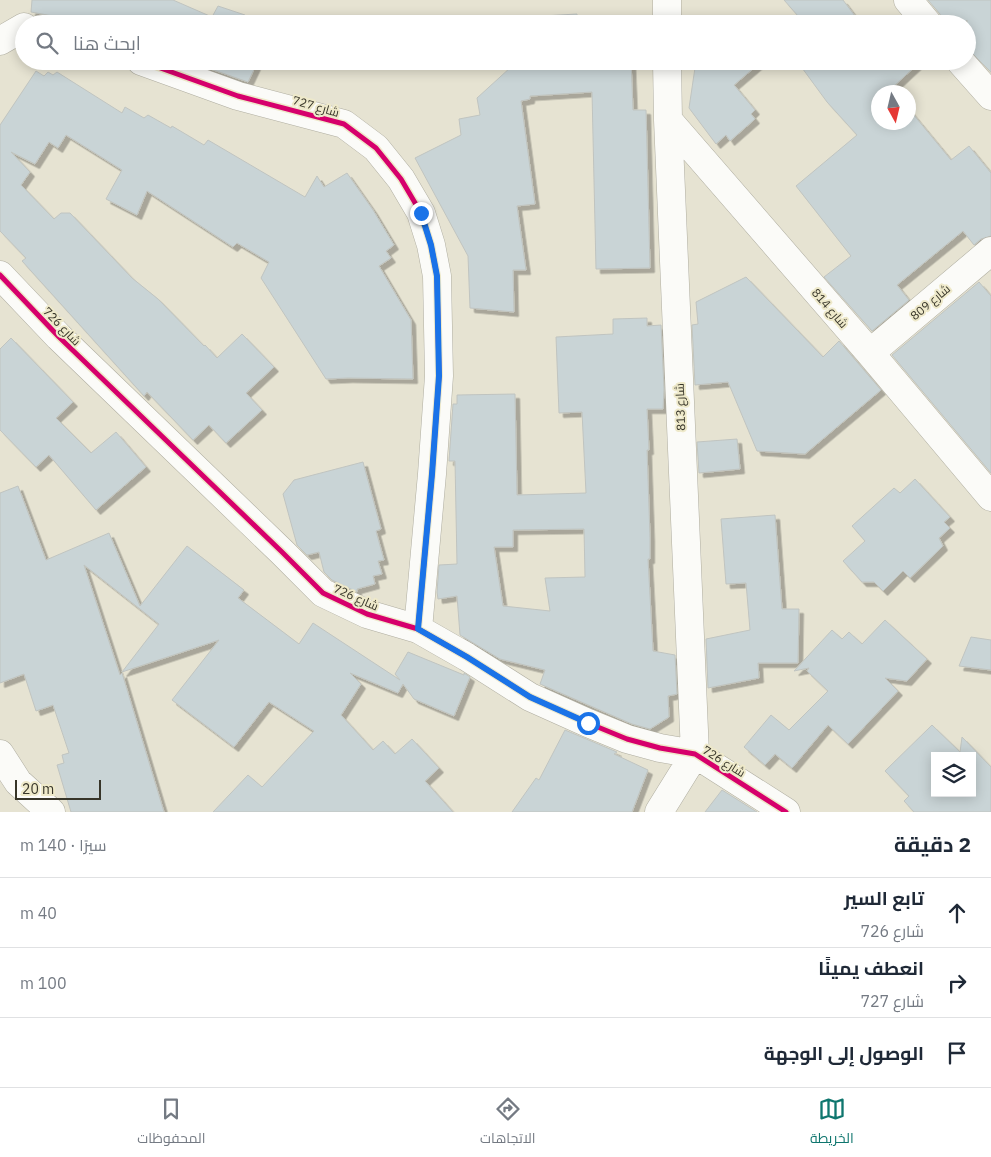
<!DOCTYPE html>
<html lang="ar">
<head>
<meta charset="utf-8">
<style>
  body { margin:0; font-family:"IBM Plex Sans",Cairo,sans-serif; background:#f6f6f7; color:#1f2937; direction:rtl }
  .controls { position:absolute; right:15px; bottom:15px; display:grid; overflow:hidden; border-radius:0px; box-shadow:0 2px 12px #0003 }
  .controls button { width:45px; height:45px; display:grid; place-items:center; padding:0; border:0; border-bottom:1px solid #e0e1e3; background:#fff; color:#1f2937; font:25px sans-serif }
  .compass { position:absolute; left:871px; top:85px; width:45px; height:45px; border-radius:50%; background:#fff; box-shadow:0 2px 12px #0003; rotate:172deg }
  .scale { position:absolute; left:15px; bottom:12px; width:86px; box-sizing:border-box; padding-left:5px; border:2px solid #373529; border-top:0; font-size:14px; line-height:18px; white-space:nowrap; color:#373529; -webkit-text-stroke:4px #eee9ca; paint-order:stroke }
  .stop { position:absolute; width:15px; height:15px; margin:-11px; border:4px solid #1a73e8; border-radius:50%; background:#fff }
  .stop.end { background:#1a73e8; border-color:#fff; box-shadow:0 1px 5px #0008 }
  .list { margin:0; padding:0; list-style:none }
  h2 { display:flex; justify-content:space-between; align-items:center; height:65px; margin:0; padding:0 20px; font-size:21px }
  h2 small { font-size:16px; font-weight:400; color:#747a83 }
  .list li { display:grid; grid-template-columns:32px 1fr auto; gap:15px; align-items:center; box-sizing:border-box; height:70px; padding:0 20px; border-top:1px solid #e0e1e3 }
  .list b { display:block; font-size:19px; white-space:nowrap }
  .list p { margin:0; font-size:16px; white-space:nowrap; color:#747a83 }
  .list em { font-size:16px; font-style:normal; color:#747a83 }
  .icon { flex:none; width:28px; height:28px; fill:none; stroke:currentColor; stroke-width:2; stroke-linecap:round; stroke-linejoin:round }
  .map { position:relative; flex:none; width:991px; height:812px; overflow:hidden; direction:ltr }
  .search { position:absolute; background:#fff; box-shadow:0 2px 12px #0003; left:15px; right:15px; top:15px; height:55px; display:flex; align-items:center; gap:12px; box-sizing:border-box; padding:0 18px; border-radius:28px; color:#747a83; font-size:19px }
  .sheet { height:275px; background:#fff }
  nav { display:flex; justify-content:space-around; align-items:center; box-sizing:border-box; height:70px; border-top:1px solid #e0e1e3; background:#fff; font-size:14px; color:#747a83 }
  nav a { display:grid; justify-items:center; gap:2px }
  nav .on { color:#0f766e }
  .map>svg:first-child { display:block }
  .building { fill:#c9d4d6; stroke:#c0c4c0; fill-rule:evenodd; filter:url(#shadow) }
  .lines { fill:none; stroke-linecap:round; stroke-linejoin:round }
  .minor-casing { stroke:#afada0; stroke-width:29 }
  .minor { stroke:#fbfbf8; stroke-width:28 }
  .cycleway-casing { stroke:#eee9ca; stroke-width:8 }
  .cycleway { stroke:#d6006c; stroke-width:5 }
  .route { stroke:#1a73e8; stroke-width:6 }
  .labels { text-anchor:middle; dominant-baseline:central; stroke-width:4; stroke-linejoin:round; paint-order:stroke }
  .street-label { font-size:12px; fill:#373529; stroke:#eee9ca }
</style>
</head>
<body>
<div class="map">
<svg width="991" height="812" viewBox="0 0 991 812">
  <defs>
    <filter id="shadow"><feDropShadow dx="4.5" dy="4.5" stdDeviation="0" flood-color="#0004"/></filter>
  </defs>
  <rect width="100%" height="100%" fill="#e6e3d2"/>
  <path class="building" d="M32,0H173L212,17L218,6L245,15L241,24H84L85,22L31,12Z
    M784,0H843L861,24H805Z
    M928,0H991V72L967,48V20L963,24H943L940,14Z
    M577,14V24H543L542,16Z
    M188,61H258L248,82Z
    M546,61H631L633,110H646L650,268L596,269L592,92L530,96V99L521,101L535,204L517,206L526,270H513L514,312L470,308L468,256L415,158L461,135L459,119L480,115L477,98L511,67Z
    M696,61H762L734,85L755,110L751,114L755,119L730,141L726,135L716,144L689,108Z
    M797,61H921L892,88L896,92H878V122H908V108L951,160L969,146L991,173V236L981,239L974,245L963,231L897,285L909,300L872,331L824,277L851,256L796,186L857,135L827,102Z
    M36,71L44,76L48,72L53,75L57,72L122,113L125,107L144,118L148,115L171,128L172,126L204,145L208,140L305,197L317,176L324,187L347,173L373,210L394,245L386,251L391,258L379,266L411,320L413,379L348,378L326,379L261,278L269,262L237,243L233,247L147,191L137,215L106,199L122,170L66,135L58,148L49,142L35,164L11,152L30,172L21,185L54,219L61,213H70L132,278L158,299L204,346L205,345L217,358L242,334L274,367L246,393L262,410L226,443L209,425L193,440L147,392L144,396L22,261L26,258L0,231V125Z
    M746,277L823,357L839,341L881,390L805,454L757,451L728,382L695,385L692,325L698,324L696,302Z
    M979,282L991,296V473L892,355Z
    M647,318V326L661,325L664,389L663,409H647L649,450H647L650,537V559H648L653,651L675,655L677,694L668,696L669,717L650,729L632,724L540,684L545,670L500,659L460,635L457,596L438,599L437,592L439,565L457,564L455,461H449L453,404H457V395L515,394L517,495L586,493L582,412L559,413L556,337L613,334V319ZM584,529L585,577L545,578L550,611L503,606L494,547H513V530Z
    M11,338L73,402L56,418L91,453L116,432L146,467L96,510L49,455L36,467L0,430V349Z
    M737,439L740,469L699,473L697,442Z
    M363,462L381,529L376,531L384,560L378,561L382,574L373,576L375,584L357,589V592L332,580L324,572L319,552L307,555L297,545L283,494L294,480Z
    M915,479L950,517L944,522L950,528L939,538L943,546L910,578L903,571L883,591L874,582H862L843,561L865,541L852,526L894,488L900,493Z
    M18,486L46,560L109,533L140,606L187,546L244,590L238,598L299,644L313,623L400,680L395,674L408,652L464,675V673L470,677L454,716L414,699L403,684L398,693L350,673L361,684L341,715L373,750L383,741L395,754L412,739L439,768L425,781L453,812H213L248,775L262,787L314,731L269,702L234,747L172,700L219,640L122,672L159,624L84,565L120,675L122,673L164,812H71L57,765L64,763L62,755L69,753L53,705L36,711L24,674L0,683V493Z
    M775,515L782,609H799L798,663H758L759,678L708,688L706,639L750,630L746,583L726,584L721,519Z
    M885,620L927,659L907,681L885,678L898,691L848,744L828,725L792,768L775,754L765,765L744,747L771,715L789,730L828,691L807,671L809,668L794,671L832,630L842,639L849,632L862,644Z
    M971,637L991,640V670L959,666Z
    M932,725L960,752L962,737L991,767V812H914L904,801L909,796L885,771ZM935,756H972V793H935Z
    M565,730L617,752L614,754L648,770L632,812H512L536,778L539,780Z
    M722,790L757,812H705Z"/>
  <g class="lines">
    <g class="minor-casing">
      <path id="minor" d="M667,0V24
        M908,0L928,24
        M0,41L24,27
        M141,61L238,96L344,124L376,148L401,179L421,213L431,245L437,276L439,376L432,474L418,629
        M667,61L668,120L695,754
        M960,61L991,96
        M668,120L870,353L991,497
        M0,275L59,337L282,552L323,593L367,614L418,629L467,657L530,697L588,723L627,739L660,748L695,754L786,812
        M870,353L991,251
        M0,754L18,782L51,812
        M659,812L695,754"/>
    </g>
    <use href="#minor" class="minor"/>
    <g class="cycleway-casing">
      <path id="cycleway" d="M141,61L238,96L344,124L376,148L401,179L421,213L431,245L437,276L439,376L432,474L418,629
        M0,275L59,337L282,552L323,593L367,614L418,629L467,657L530,697L588,723L627,739L660,748L695,754L786,812"/>
    </g>
    <use href="#cycleway" class="cycleway"/>
  </g>
  <g class="lines">
    <path class="route" d="M421,213L431,245L437,276L439,376L432,474L418,629L467,657L530,697L588,723"/>
  </g>
  <g class="labels">
    <g class="street-label">
      <text transform="translate(316 106) rotate(16)">شارع 727</text>
      <text transform="translate(930 302) rotate(-40)">شارع 809</text>
      <text transform="translate(830 308) rotate(49)">شارع 814</text>
      <text transform="translate(62 326) rotate(46)">شارع 726</text>
      <text transform="translate(680 407) rotate(-92)">شارع 813</text>
      <text transform="translate(356 597) rotate(24)">شارع 726</text>
      <text transform="translate(724 761) rotate(32)">شارع 726</text>
    </g>
  </g>
</svg>
<div class="controls">
<button><svg class="icon" aria-label="layers" viewBox="0 0 24 24"><path d="M12 4l9 5-9 5-9-5zM3 14l9 5 9-5"/></svg></button>
</div>
<svg class="compass" viewBox="-18 -18 36 36"><path d="M0-13l5 13h-10z" fill="#e53935"/><path d="M0 13l5-13h-10z" fill="#747a83"/></svg>
<div class="scale">20 m</div>
<div class="stop" style="left:588px;top:723px"></div>
<div class="stop end" style="left:421px;top:213px"></div>
<div class="search"><svg class="icon" aria-label="search" viewBox="0 0 24 24"><circle cx="10" cy="10" r="6"/><path d="M15 15l6 6"/></svg>ابحث هنا</div>
</div>
<section class="sheet">
<h2>2 دقيقة<small>سيرًا · 140 m</small></h2>
<ul class="list">
<li><svg class="icon" aria-label="ahead" viewBox="0 0 24 24"><path d="M12 20V5M6 11l6-6 6 6"/></svg><div><b>تابع السير</b><p>شارع 726</p></div><em>40 m</em></li>
<li><svg class="icon" aria-label="right" viewBox="0 0 24 24"><path d="M7 20v-9h11M14 6l5 5-5 5"/></svg><div><b>انعطف يمينًا</b><p>شارع 727</p></div><em>100 m</em></li>
<li><svg class="icon" aria-label="arrive" viewBox="0 0 24 24"><path d="M6 21V4h12l-3 4 3 4H6"/></svg><div><b>الوصول إلى الوجهة</b></div></li>
</ul>
</section>
<nav>
<a class="on"><svg class="icon" aria-label="map" viewBox="0 0 24 24"><path d="M3 6l6-2 6 2 6-2v14l-6 2-6-2-6 2zM9 4v14M15 6v14"/></svg>الخريطة</a>
<a><svg class="icon" aria-label="directions" viewBox="0 0 24 24"><path d="M12 3l9 9-9 9-9-9zM9 14v-3h6M13 9l2 2-2 2"/></svg>الاتجاهات</a>
<a><svg class="icon" aria-label="saved" viewBox="0 0 24 24"><path d="M7 4h10v16l-5-4-5 4z"/></svg>المحفوظات</a>
</nav>
</body>
</html>
